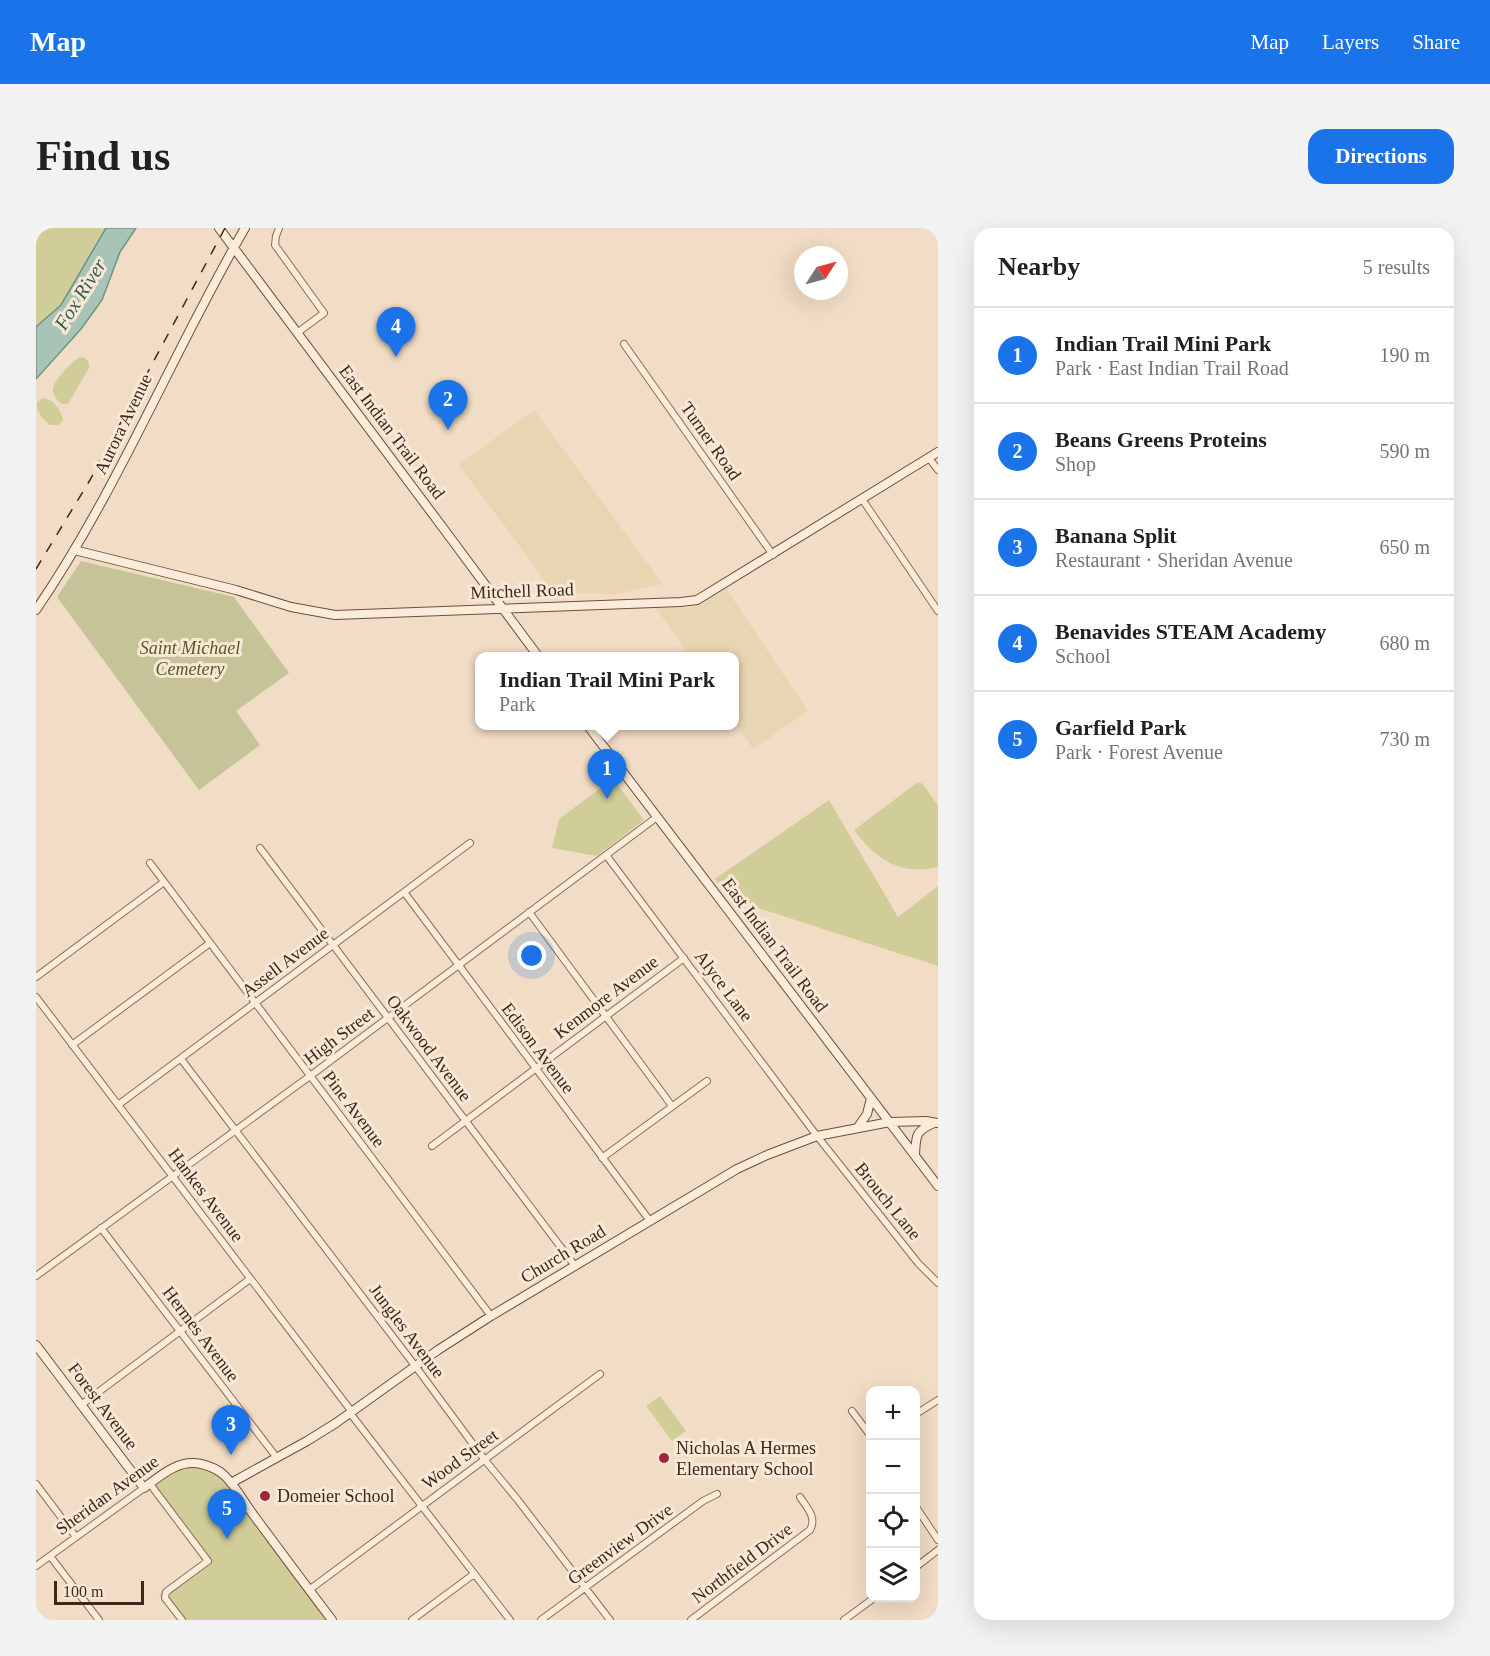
<!DOCTYPE html>
<html lang="en">
<head>
<meta charset="utf-8">
<style>
  body { margin:0; font-family:Georgia,serif; background:#f2f2f2; color:#202124 }
  .controls { position:absolute; right:18px; bottom:18px; display:grid; overflow:hidden; border-radius:12px; box-shadow:0 6px 24px #0002 }
  .controls button { width:54px; height:54px; display:grid; place-items:center; padding:0; border:0; border-bottom:2px solid #e0e0e0; background:#fff; color:#202124; font:30px sans-serif }
  .compass { position:absolute; left:758px; top:18px; width:54px; height:54px; border-radius:50%; background:#fff; box-shadow:0 6px 24px #0002; rotate:54deg }
  .scale { position:absolute; left:18px; bottom:15px; width:90px; box-sizing:border-box; padding-left:6px; border:3px solid #3d281e; border-top:0; font-size:16px; line-height:21px; white-space:nowrap; color:#3d281e; -webkit-text-stroke:4px #f8e8d5; paint-order:stroke }
  .you { position:absolute; left:496px; top:728px; width:21px; height:21px; margin:-15px; border:4px solid #fff; border-radius:50%; background:#1a73e8; box-shadow:0 0 0 9px #1a73e833 }
  .badge { display:grid; place-items:center; width:39px; height:39px; border-radius:50%; background:#1a73e8; color:#fff; font-size:20px; font-weight:700 }
  .pin { position:absolute; translate:-50% -50px; filter:drop-shadow(0 2px 3px #0008) }
  .pin::after { content:''; position:absolute; top:32px; width:21px; height:18px; background:inherit; clip-path:polygon(0 0,100% 0,50% 100%) }
  .popup { position:absolute; left:439px; top:424px; width:264px; height:78px; box-sizing:border-box; display:grid; place-content:center; border-radius:12px; background:#fff; filter:drop-shadow(0 2px 4px #0005); font-size:20px; white-space:nowrap; color:#757577 }
  .popup b { font-size:22px; color:#202124 }
  .popup::after { content:''; position:absolute; left:50%; top:100%; margin-left:-12px; border:12px solid transparent; border-top-color:#fff }
  .list { margin:0; padding:0; list-style:none }
  h2 { display:flex; justify-content:space-between; align-items:center; height:78px; margin:0; padding:0 24px; font-size:26px }
  h2 small { font-size:20px; font-weight:400; color:#757577 }
  .list li { display:grid; grid-template-columns:39px 1fr auto; gap:18px; align-items:center; box-sizing:border-box; height:96px; padding:0 24px; border-top:2px solid #e0e0e0 }
  .list b { display:block; font-size:22px; white-space:nowrap }
  .list p { margin:0; font-size:20px; white-space:nowrap; color:#757577 }
  .list em { font-size:20px; font-style:normal; color:#757577 }
  .icon { flex:none; width:33px; height:33px; fill:none; stroke:currentColor; stroke-width:2; stroke-linecap:round; stroke-linejoin:round }
  .map { position:relative; flex:none; width:902px; height:1392px; overflow:hidden; border-radius:18px }
  header { display:flex; align-items:center; gap:36px; box-sizing:border-box; height:84px; padding:0 30px; background:#1a73e8; color:#fff }
  header strong { font-size:28px }
  nav { display:flex; gap:33px; margin-inline-start:auto; font-size:21px }
  .intro { display:flex; align-items:center; justify-content:space-between; box-sizing:border-box; height:144px; padding:0 36px }
  h1 { margin:0; font-size:42px }
  .button { padding:15px 27px; border-radius:18px; background:#1a73e8; color:#fff; font-size:21px; font-weight:700 }
  main { display:flex; gap:36px; padding:0 36px }
  aside { flex:1; background:#fff; border-radius:18px; box-shadow:0 6px 24px #0002 }
  .map>svg:first-child { display:block }
  .farmland { fill:#e8d6b2 }
  .green { fill:#d1cd98 }
  .cemetery { fill:#c5c397 }
  .water { fill:#a7c4b7; stroke:#6c9483; stroke-width:1.5 }
  .lines { fill:none; stroke-linecap:round; stroke-linejoin:round }
  .street-casing { stroke:#8e6c59; stroke-width:8 }
  .secondary-casing { stroke:#704d3c; stroke-width:10 }
  .street { stroke:#fbebd9; stroke-width:6 }
  .secondary { stroke:#fbebd9; stroke-width:8 }
  .rail { stroke:#3d281e; stroke-width:1.5; stroke-dasharray:10 10; stroke-linecap:butt }
  .poi-dot { fill:#a1253b; stroke:#f8e8d5; stroke-width:2 }
  .labels { text-anchor:middle; dominant-baseline:central; stroke-width:6; stroke-linejoin:round; paint-order:stroke }
  .street-label { font-size:18px; fill:#3d281e; stroke:#f8e8d5 }
  .park-label { font-size:18px; font-style:italic; fill:#565b23; stroke:#f8e8d5 }
  .poi-label { font-size:18px; fill:#3d281e; stroke:#f8e8d5; text-anchor:start }
  .water-label { font-size:20px; font-style:italic; fill:#2d5e52; stroke:#f8e8d5 }
</style>
</head>
<body>
<header>
<strong>Map</strong>
<nav><a>Map</a><a>Layers</a><a>Share</a></nav>
</header>
<div class="intro"><h1>Find us</h1><a class="button">Directions</a></div>
<main>
<div class="map">
<svg width="902" height="1392" viewBox="0 0 902 1392">
  <rect width="100%" height="100%" fill="#f1dcc5"/>
  <path class="farmland" d="M498,182L627,356L580,366L518,365L468,297L423,237Z
    M689,359L772,483L717,521L699,494L698,428H654L620,380H653Z"/>
  <path class="green" d="M0,0H70L25,77L0,99Z
    M45,129C51,130 54,134 53,140L32,176H26C10,163 18,155 29,142C34,137 38,132 45,129Z
    M7,170C18,171 26,183 27,193L22,197H14C6,190 0,185 1,174Z
    M577,551L608,592L561,628L516,620L523,591Z
    M882,554L887,556L902,578V639C865,648 839,631 818,602Z
    M793,572L862,689L902,658V738L694,671L679,651Z
    M624,1168L650,1203L636,1213L610,1178Z
    M154,1238L171,1241L186,1251L291,1392H142L123,1367L168,1332L113,1261L135,1244Z"/>
  <path class="cemetery" d="M45,333L198,369L253,445L200,483L224,517L163,562L21,369Z"/>
  <path class="water" d="M70,0H100L84,24L66,72L45,101L0,151V99L25,77Z"/>
  <g class="lines">
    <g class="street-casing">
      <path id="street" d="M243,0L240,8L239,17L288,85L261,105
        M588,116L737,327
        M893,230L902,242
        M826,271L902,383
        M224,620L539,1038
        M570,627L781,908L882,1035L902,1055
        M114,635L455,1088
        M368,664L614,993
        M493,684L636,878
        M0,749L128,654
        M0,769L316,1184
        M36,817L174,715
        M145,831L380,1139L448,1231L481,1271L574,1392
        M82,877L434,615
        M396,918L648,730
        M566,930L671,853
        M65,1000L241,1230
        M0,1048L274,848L621,589
        M45,1177L214,1051
        M816,1183L834,1207
        M314,1185L474,1392
        M880,1186L902,1172
        M0,1256L40,1309
        M114,1256L172,1333L130,1364L129,1370L146,1392
        M880,1279L902,1312
        M14,1328L63,1392
        M0,1338L108,1260
        M880,1339L902,1322
        M273,1362L564,1146
        M376,1392L438,1346
        M505,1392L667,1273L681,1266
        M655,1392L774,1302C781,1289 771,1280 764,1269
        M808,1392L838,1370"/>
    </g>
    <g class="secondary-casing">
      <path id="secondary" d="M183,0L416,312L502,428
        M38,322L200,362L255,379L299,387L645,374L661,372L902,224
        M0,382C82,262 136,126 209,0
        M552,498L902,958
        M822,899L831,886L835,870
        M879,927C880,908 879,903 898,895
        M0,1117L108,1260C125,1247 143,1231 165,1236C174,1238 183,1242 189,1248C201,1260 209,1276 219,1289C245,1324 270,1358 296,1392
        M195,1255L271,1213L300,1195L402,1122L455,1088L701,941L731,927L781,908L854,894L890,893L902,895"/>
    </g>
    <use href="#street" class="street"/>
    <use href="#secondary" class="secondary"/>
    <path class="rail" d="M0,341L54,252L189,0"/>
  </g>
  <g class="poi-dot">
    <circle cx="628" cy="1230" r="6"/>
    <circle cx="229" cy="1268" r="6"/>
  </g>
  <g class="labels">
    <g class="street-label">
      <text transform="translate(87 196) rotate(-64)">Aurora Avenue</text>
      <text transform="translate(356 204) rotate(53)">East Indian Trail Road</text>
      <text transform="translate(675 213) rotate(55)">Turner Road</text>
      <text transform="translate(486 363) rotate(-2)">Mitchell Road</text>
      <text transform="translate(739 717) rotate(53)">East Indian Trail Road</text>
      <text transform="translate(249 734) rotate(-37)">Assell Avenue</text>
      <text transform="translate(688 758) rotate(53)">Alyce Lane</text>
      <text transform="translate(570 769) rotate(-37)">Kenmore Avenue</text>
      <text transform="translate(303 808) rotate(-37)">High Street</text>
      <text transform="translate(393 820) rotate(53)">Oakwood Avenue</text>
      <text transform="translate(502 820) rotate(53)">Edison Avenue</text>
      <text transform="translate(318 881) rotate(53)">Pine Avenue</text>
      <text transform="translate(170 967) rotate(53)">Hankes Avenue</text>
      <text transform="translate(852 973) rotate(51)">Brouch Lane</text>
      <text transform="translate(527 1026) rotate(-31)">Church Road</text>
      <text transform="translate(371 1103) rotate(53)">Jungles Avenue</text>
      <text transform="translate(165 1106) rotate(53)">Hermes Avenue</text>
      <text transform="translate(67 1178) rotate(53)">Forest Avenue</text>
      <text transform="translate(424 1231) rotate(-36)">Wood Street</text>
      <text transform="translate(71 1267) rotate(-36)">Sheridan Avenue</text>
      <text transform="translate(584 1316) rotate(-36)">Greenview Drive</text>
      <text transform="translate(706 1335) rotate(-37)">Northfield Drive</text>
    </g>
    <g class="park-label">
      <text x="154" y="420">Saint Michael<tspan x="154" dy="21">Cemetery</tspan></text>
    </g>
    <g class="poi-label">
      <text x="640" y="1220">Nicholas A Hermes<tspan x="640" dy="21">Elementary School</tspan></text>
      <text x="241" y="1268">Domeier School</text>
    </g>
    <g class="water-label">
      <text transform="translate(44 66) rotate(-58)">Fox River</text>
    </g>
  </g>
</svg>
<div class="controls">
<button>+</button>
<button>−</button>
<button><svg class="icon" aria-label="locate" viewBox="0 0 24 24"><circle cx="12" cy="12" r="6"/><path d="M12 2v4M12 18v4M2 12h4M18 12h4"/></svg></button>
<button><svg class="icon" aria-label="layers" viewBox="0 0 24 24"><path d="M12 4l9 5-9 5-9-5zM3 14l9 5 9-5"/></svg></button>
</div>
<svg class="compass" viewBox="-18 -18 36 36"><path d="M0-13l5 13h-10z" fill="#e53935"/><path d="M0 13l5-13h-10z" fill="#757577"/></svg>
<div class="scale">100 m</div>
<div class="you"></div>
<div class="pin badge" style="left:571px;top:571px">1</div>
<div class="popup"><b>Indian Trail Mini Park</b>Park</div>
<div class="pin badge" style="left:412px;top:202px">2</div>
<div class="pin badge" style="left:195px;top:1227px">3</div>
<div class="pin badge" style="left:360px;top:129px">4</div>
<div class="pin badge" style="left:191px;top:1311px">5</div>
</div>
<aside>
<h2>Nearby<small>5 results</small></h2>
<ul class="list">
<li><span class="badge">1</span><div><b>Indian Trail Mini Park</b><p>Park · East Indian Trail Road</p></div><em>190 m</em></li>
<li><span class="badge">2</span><div><b>Beans Greens Proteins</b><p>Shop</p></div><em>590 m</em></li>
<li><span class="badge">3</span><div><b>Banana Split</b><p>Restaurant · Sheridan Avenue</p></div><em>650 m</em></li>
<li><span class="badge">4</span><div><b>Benavides STEAM Academy</b><p>School</p></div><em>680 m</em></li>
<li><span class="badge">5</span><div><b>Garfield Park</b><p>Park · Forest Avenue</p></div><em>730 m</em></li>
</ul>
</aside>
</main>
</body>
</html>
